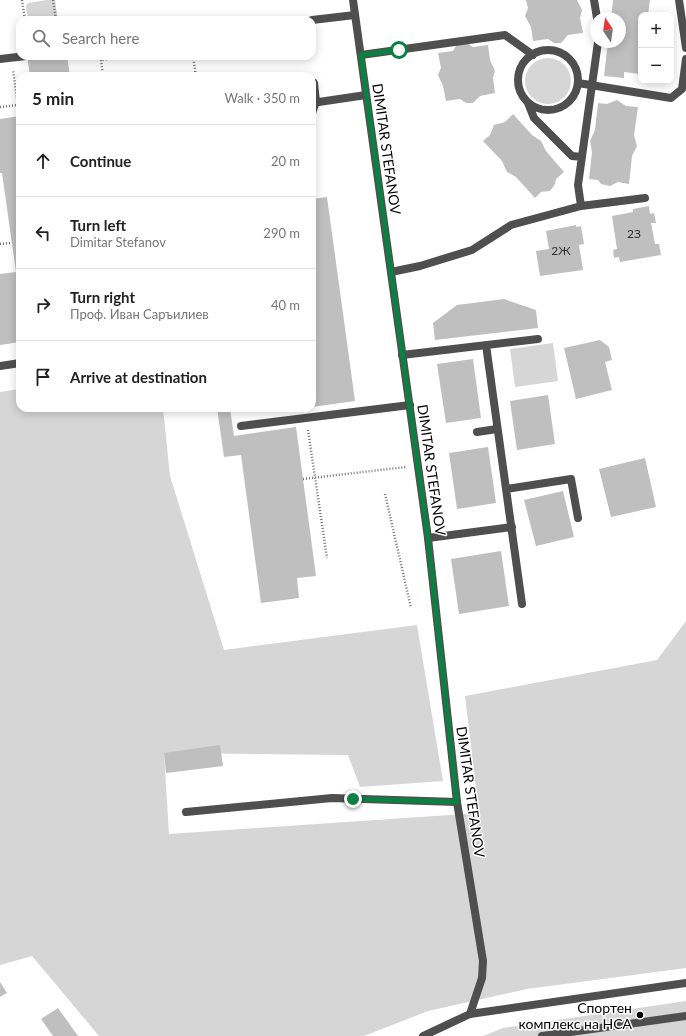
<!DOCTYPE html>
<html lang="en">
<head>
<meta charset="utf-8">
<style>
  body { margin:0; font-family:Lato,sans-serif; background:#f6f6f6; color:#222 }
  .controls { position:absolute; right:12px; top:12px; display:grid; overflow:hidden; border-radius:8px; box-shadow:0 2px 10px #0003 }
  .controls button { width:36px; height:36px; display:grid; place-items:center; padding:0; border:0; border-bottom:1px solid #e0e0e0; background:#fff; color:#222; font:20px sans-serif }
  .compass { position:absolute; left:590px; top:12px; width:36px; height:36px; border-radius:50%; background:#fff; box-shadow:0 2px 10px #0003; rotate:347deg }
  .stop { position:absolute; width:12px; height:12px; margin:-9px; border:3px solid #0b8043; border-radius:50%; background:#fff }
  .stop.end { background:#0b8043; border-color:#fff; box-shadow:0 1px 4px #0008 }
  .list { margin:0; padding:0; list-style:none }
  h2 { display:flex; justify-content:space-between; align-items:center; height:52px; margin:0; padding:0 16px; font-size:17px }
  h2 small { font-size:13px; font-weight:400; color:#767676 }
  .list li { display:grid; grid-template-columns:26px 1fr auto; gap:12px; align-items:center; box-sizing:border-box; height:72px; padding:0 16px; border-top:1px solid #e0e0e0 }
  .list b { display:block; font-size:15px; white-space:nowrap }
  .list p { margin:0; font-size:13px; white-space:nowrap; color:#767676 }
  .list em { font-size:13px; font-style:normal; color:#767676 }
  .icon { flex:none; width:22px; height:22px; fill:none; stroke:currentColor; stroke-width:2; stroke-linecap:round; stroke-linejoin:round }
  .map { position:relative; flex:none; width:686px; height:1036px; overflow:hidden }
  .search { position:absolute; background:#fff; box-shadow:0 2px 10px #0003; left:16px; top:16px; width:300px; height:44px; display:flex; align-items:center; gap:10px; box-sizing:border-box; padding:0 14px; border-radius:12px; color:#767676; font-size:15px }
  .panel { position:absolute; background:#fff; box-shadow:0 2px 10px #0003; left:16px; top:72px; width:300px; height:340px; border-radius:12px }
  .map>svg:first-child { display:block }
  .green { fill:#d6d6d6 }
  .building { fill:#bfbfbf }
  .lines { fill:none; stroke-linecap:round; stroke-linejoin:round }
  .path { stroke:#717171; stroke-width:2.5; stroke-dasharray:1 2; stroke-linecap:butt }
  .service { stroke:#4f4f4f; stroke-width:8 }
  .minor { stroke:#4f4f4f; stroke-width:8 }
  .route { stroke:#0b8043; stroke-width:5 }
  .poi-dot { fill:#000; stroke:#fff; stroke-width:1.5 }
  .labels { text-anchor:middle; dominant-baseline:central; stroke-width:3; stroke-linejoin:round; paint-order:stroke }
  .number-label { font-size:12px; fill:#303030 }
  .street-label { font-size:14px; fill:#000; stroke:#fff }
  .poi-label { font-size:14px; fill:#000; stroke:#fff; text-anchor:end }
</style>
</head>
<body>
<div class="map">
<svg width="686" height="1036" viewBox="0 0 686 1036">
  <rect width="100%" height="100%" fill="#fff"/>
  <path class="green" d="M47,0H55L58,20H28L26,6L28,3Z
    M525 81a23 23 0 1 1 46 0a23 23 0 1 1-46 0Z
    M553,343L558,381L515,387L510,349Z
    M20,389V408H163L170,476L224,650L417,625L443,781L360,787L348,755L164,753L169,834L479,813L465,696L657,660L686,621V968L527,989L428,1011L364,1036H99L32,956L0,965V392Z
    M686,1001V1036H483L503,1028Z"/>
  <path class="building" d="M526,0H577L582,10L580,18L583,33L568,35L561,43H554L548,39L533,41L531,27L525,16L528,8Z
    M613,0H650L648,15H641L640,74L624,72V78L604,76L608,42H620V18H611Z
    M467,43L473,47L488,45L490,60L495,71L493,78L495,93L480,96L473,103H466L460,99L446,101L443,86L438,75L441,68L438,53L453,51L457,44Z
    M27,56H67L70,76H30Z
    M617,100L626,106L638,107L634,135L637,146L632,156L629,184L618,182L610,186L601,184L598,180L589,179L592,152L590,141L595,130L598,103L607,104Z
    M513,114L532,135L541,141L546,151L564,172L556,179L555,184L550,191L541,192L535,198L516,177L507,172L502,161L483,141L490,135L494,125L505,122Z
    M20,116V342L0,345V274L16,272L2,173H0V119Z
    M327,197L355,401L312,407V199Z
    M649,206L650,214L654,213L656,223H651L655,244H659L661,255L620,262L619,257L614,258L613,250L617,249L612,216L633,212V209Z
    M576,225V227L581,226L584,244L579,245L583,270L540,276L536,251L549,249L546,231Z
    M504,299L536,310L538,328L435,340L433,323L457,305Z
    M600,340L609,347L612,360L605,362L612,390L576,399L564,348Z
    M473,359L481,418L446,423L437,364Z
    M548,395L555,444L517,450L510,401Z
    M217,408H230L234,436L296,427L316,576L297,578L299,598L261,603L241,455L224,457Z
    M488,447L496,503L457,509L449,453Z
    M645,458L656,507L611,517L599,469Z
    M563,491L574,537L536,546L524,500Z
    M501,551L509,606L459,614L451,559Z
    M220,745L223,766L166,773L164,753Z
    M0,982L7,993L0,997Z
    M58,1008L78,1036H53L41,1019Z"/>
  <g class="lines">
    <path class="path" d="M22,0L25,20
      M53,0L56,20
      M193,56L196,76
      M103,76L101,60L129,56
      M230,76H238
      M0,107L18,105L13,70
      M0,244L12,243
      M308,430L327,558
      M303,479L406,467
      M385,494L411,608"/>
    <path class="service" d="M594,0L597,18
      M679,0L686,48
      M312,20L355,15
      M598,42L578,185L581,206L645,198
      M518 80a30 30 0 1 1 60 0a30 30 0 1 1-60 0Z
      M361,55L505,35L533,55
      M0,59L26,56
      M578,83L671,98L682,89L686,59
      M312,84L314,83L316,102L312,113
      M312,103L366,95
      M528,103L534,118L572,156L582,157
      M391,272L420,266L472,250L511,225L581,206
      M486,345L522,604
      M402,355L538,339
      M0,366L20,363
      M241,426L410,405
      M477,432L497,429
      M506,489L571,479L578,518
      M428,538L512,527
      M186,812L332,798L457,802
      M470,1014L686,983
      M542,1036L686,1016"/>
    <path class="minor" d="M353,0L428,538L457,802L483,961L482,978L470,1014L423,1036"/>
  </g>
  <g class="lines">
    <path class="route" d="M353,799L457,802L428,538L361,55L399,50"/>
  </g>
  <circle class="poi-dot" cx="640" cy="1015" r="4"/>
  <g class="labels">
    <g class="number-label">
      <text x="634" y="233">2З</text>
      <text x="561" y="250">2Ж</text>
    </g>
    <g class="street-label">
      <text transform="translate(387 149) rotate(82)">DIMITAR STEFANOV</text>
      <text transform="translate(432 470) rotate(82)">DIMITAR STEFANOV</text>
      <text transform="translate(471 792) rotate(82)">DIMITAR STEFANOV</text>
    </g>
    <g class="poi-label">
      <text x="632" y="1007">Спортен<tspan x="632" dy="16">комплекс на НСА</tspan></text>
    </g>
  </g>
</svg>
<div class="controls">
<button>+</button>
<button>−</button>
</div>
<svg class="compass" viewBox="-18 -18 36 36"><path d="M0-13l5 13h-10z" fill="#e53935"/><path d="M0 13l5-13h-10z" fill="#767676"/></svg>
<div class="stop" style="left:399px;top:50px"></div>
<div class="stop end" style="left:353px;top:799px"></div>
<div class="search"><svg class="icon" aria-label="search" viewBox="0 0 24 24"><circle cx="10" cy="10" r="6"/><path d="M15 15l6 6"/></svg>Search here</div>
<section class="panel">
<h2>5 min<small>Walk · 350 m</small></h2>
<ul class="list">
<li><svg class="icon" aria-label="ahead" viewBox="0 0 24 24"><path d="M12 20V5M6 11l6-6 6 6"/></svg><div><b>Continue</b></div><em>20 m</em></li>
<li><svg class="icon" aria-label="left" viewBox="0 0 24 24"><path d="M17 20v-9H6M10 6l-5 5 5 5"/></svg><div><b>Turn left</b><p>Dimitar Stefanov</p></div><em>290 m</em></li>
<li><svg class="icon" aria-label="right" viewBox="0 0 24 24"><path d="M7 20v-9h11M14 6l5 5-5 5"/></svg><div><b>Turn right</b><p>Проф. Иван Саръилиев</p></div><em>40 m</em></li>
<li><svg class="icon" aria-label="arrive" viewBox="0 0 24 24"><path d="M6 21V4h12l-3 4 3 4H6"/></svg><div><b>Arrive at destination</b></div></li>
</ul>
</section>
</div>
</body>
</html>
